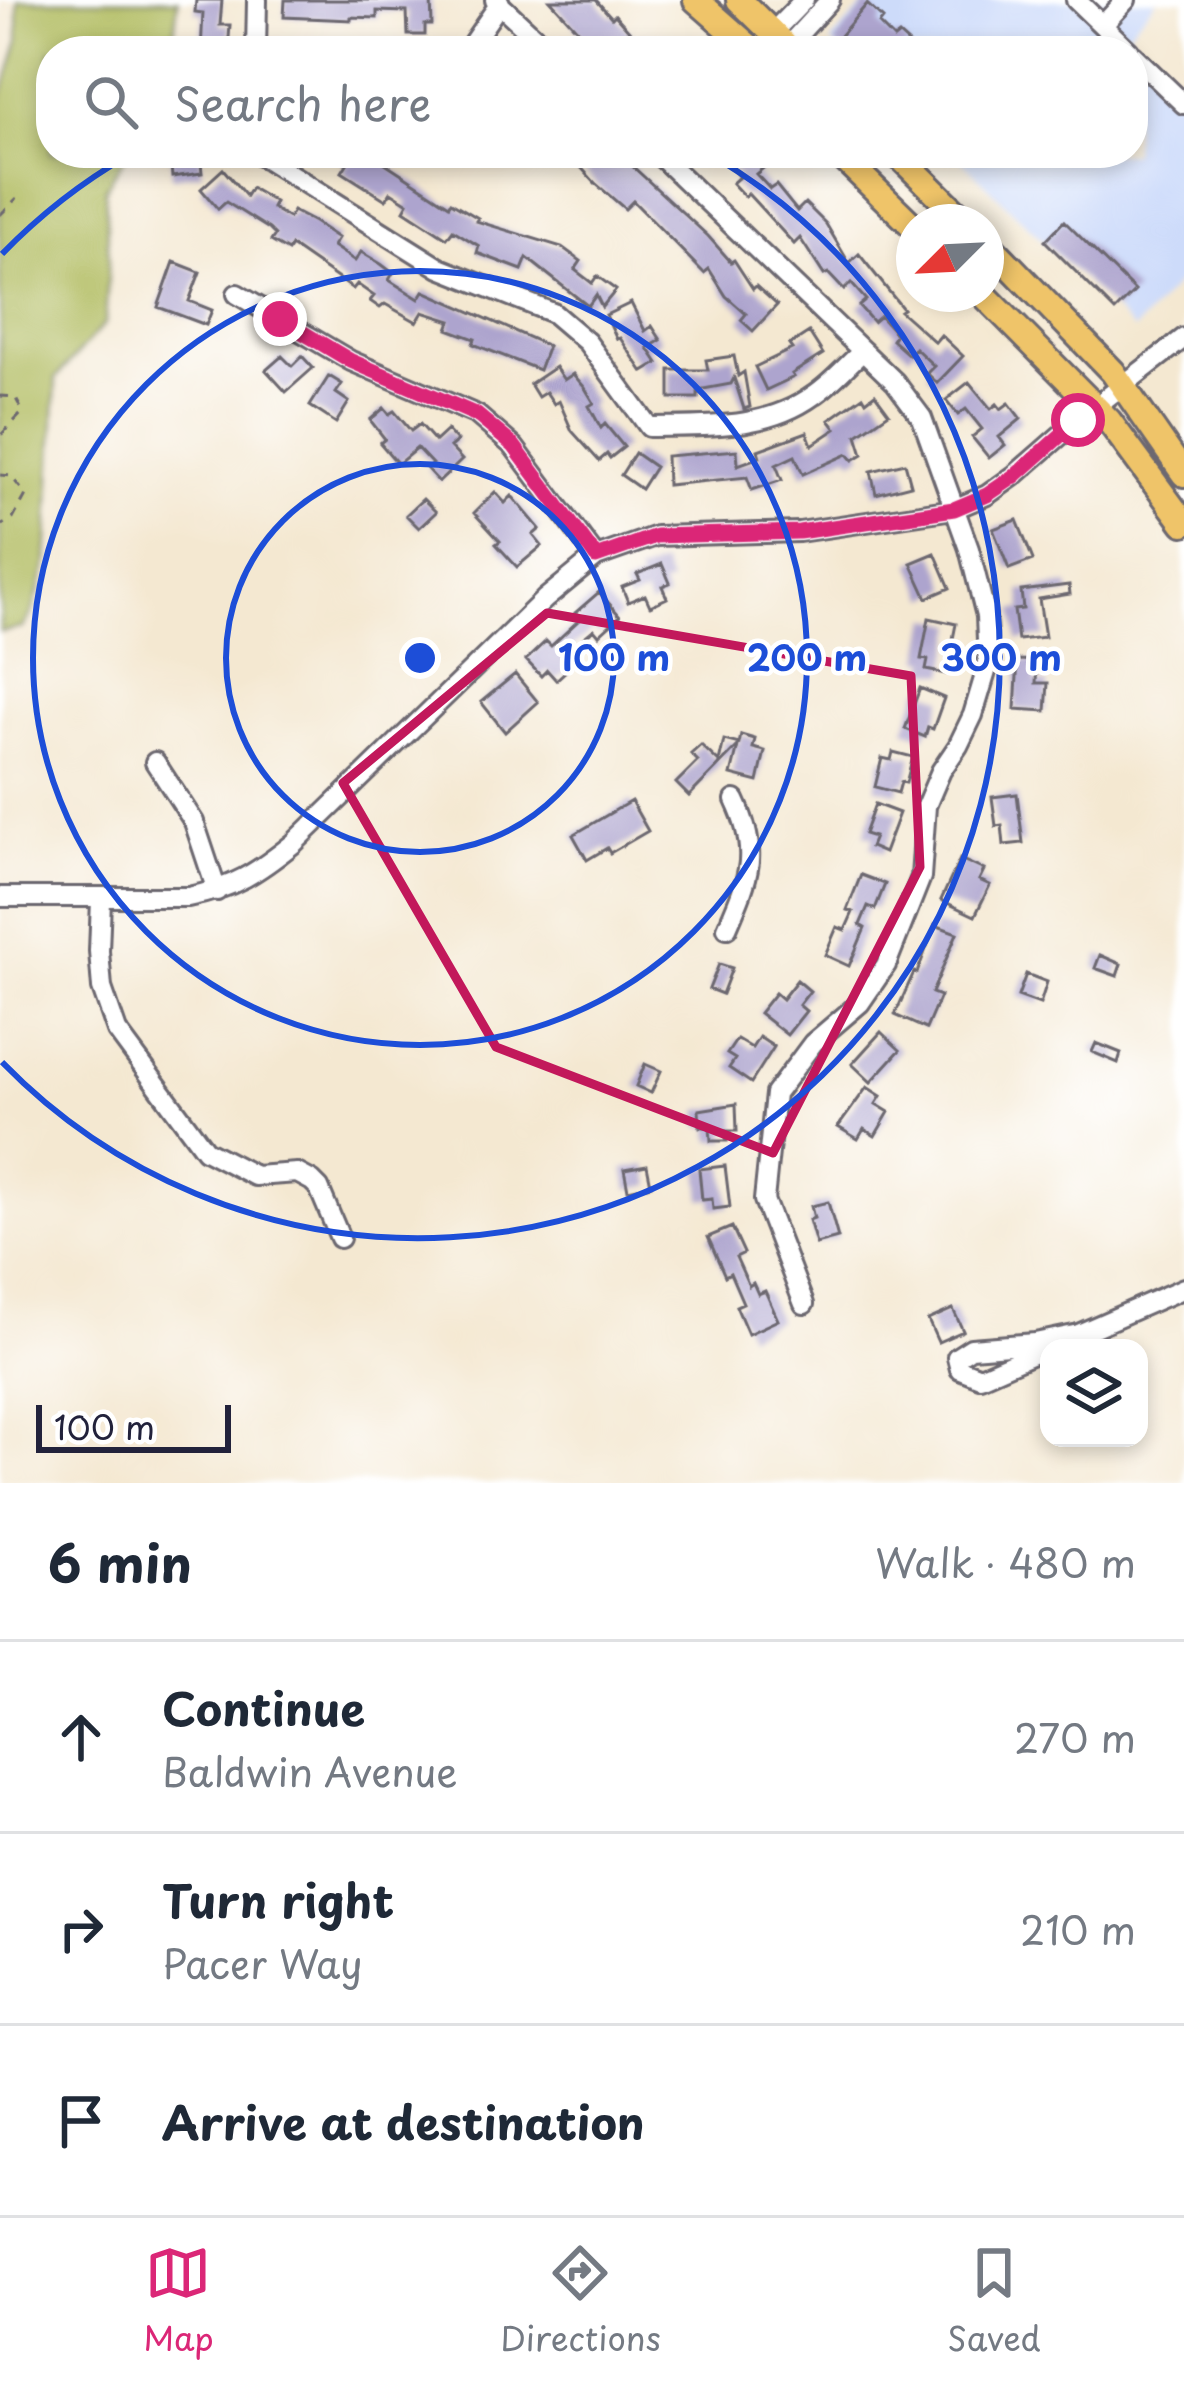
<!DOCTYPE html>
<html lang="en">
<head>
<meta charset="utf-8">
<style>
  body { margin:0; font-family:"Playpen Sans",sans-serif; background:#f2f2f3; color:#1f2937 }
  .controls { position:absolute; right:36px; bottom:36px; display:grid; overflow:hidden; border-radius:24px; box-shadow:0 6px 18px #0003 }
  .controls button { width:108px; height:108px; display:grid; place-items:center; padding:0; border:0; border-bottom:3px solid #e0e1e3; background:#fff; color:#1f2937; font:60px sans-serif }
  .compass { position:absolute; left:896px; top:204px; width:108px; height:108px; border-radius:50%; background:#fff; box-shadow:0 6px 18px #0003; rotate:246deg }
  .scale { position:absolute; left:36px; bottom:30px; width:195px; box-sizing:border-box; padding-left:12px; border:6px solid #22223b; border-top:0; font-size:33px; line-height:42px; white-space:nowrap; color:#22223b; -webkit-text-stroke:9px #fff; paint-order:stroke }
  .stop { position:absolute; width:36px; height:36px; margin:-27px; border:9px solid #db2777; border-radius:50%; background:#fff }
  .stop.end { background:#db2777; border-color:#fff; box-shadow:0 3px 12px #0008 }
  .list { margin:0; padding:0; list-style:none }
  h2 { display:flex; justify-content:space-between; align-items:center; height:156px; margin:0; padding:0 48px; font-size:51px }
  h2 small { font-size:39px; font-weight:400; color:#747a83 }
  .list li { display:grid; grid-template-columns:78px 1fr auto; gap:36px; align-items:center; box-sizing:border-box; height:192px; padding:0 48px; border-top:3px solid #e0e1e3 }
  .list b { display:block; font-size:45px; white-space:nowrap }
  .list p { margin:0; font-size:39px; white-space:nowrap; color:#747a83 }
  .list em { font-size:39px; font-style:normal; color:#747a83 }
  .icon { flex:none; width:66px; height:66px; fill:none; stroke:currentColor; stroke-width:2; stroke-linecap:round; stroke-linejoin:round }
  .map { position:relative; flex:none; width:1184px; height:1483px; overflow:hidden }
  .search { position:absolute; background:#fff; box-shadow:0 6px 18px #0003; left:36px; right:36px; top:36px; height:132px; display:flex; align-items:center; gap:30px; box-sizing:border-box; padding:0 42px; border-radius:48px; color:#747a83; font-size:45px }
  .sheet { height:732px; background:#fff }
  nav { display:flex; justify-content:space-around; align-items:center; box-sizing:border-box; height:168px; border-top:3px solid #e0e1e3; background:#fff; font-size:33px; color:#747a83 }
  nav a { display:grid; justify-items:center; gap:6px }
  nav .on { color:#db2777 }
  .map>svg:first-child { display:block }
  .built { fill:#cddbfa }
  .green { fill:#afba5c; stroke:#686e4c; stroke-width:3 }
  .building { fill:#ada4ce }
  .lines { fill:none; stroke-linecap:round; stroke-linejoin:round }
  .minor-casing { stroke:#6c6770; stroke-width:24 }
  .major-casing { stroke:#6c6770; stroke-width:30 }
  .path { stroke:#6c6770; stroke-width:3; stroke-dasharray:9 9; stroke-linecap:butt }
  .minor { stroke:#fff; stroke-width:18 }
  .major { stroke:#efc469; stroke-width:24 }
  .route { stroke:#db2777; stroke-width:15 }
  .marked { fill:none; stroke:#c2185b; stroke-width:9; stroke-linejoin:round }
  .ring { fill:none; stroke:#1d4ed8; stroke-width:6 }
  .centre { fill:#1d4ed8; stroke:#fff; stroke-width:6 }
  .ring-label { font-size:36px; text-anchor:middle; font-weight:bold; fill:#1d4ed8; stroke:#fff; stroke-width:9; stroke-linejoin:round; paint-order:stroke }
</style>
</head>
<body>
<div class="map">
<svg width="1184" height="1483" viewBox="0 0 1184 1483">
  <rect width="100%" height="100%" fill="#fff"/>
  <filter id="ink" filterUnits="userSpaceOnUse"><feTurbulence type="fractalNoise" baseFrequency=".00833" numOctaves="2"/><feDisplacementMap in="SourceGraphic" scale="24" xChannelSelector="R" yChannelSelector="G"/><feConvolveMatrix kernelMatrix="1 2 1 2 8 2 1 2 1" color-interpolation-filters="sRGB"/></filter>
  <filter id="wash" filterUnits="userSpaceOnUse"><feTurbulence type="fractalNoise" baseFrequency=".004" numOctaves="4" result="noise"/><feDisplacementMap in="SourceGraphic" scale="48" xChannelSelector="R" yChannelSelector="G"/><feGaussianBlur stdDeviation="2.7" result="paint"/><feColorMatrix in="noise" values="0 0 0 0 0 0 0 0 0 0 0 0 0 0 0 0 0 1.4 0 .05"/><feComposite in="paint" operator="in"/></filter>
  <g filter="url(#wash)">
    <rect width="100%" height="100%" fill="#f4e8d1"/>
    <path class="built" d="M869,0H1157L1127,33L1184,87V276L1134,330L954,153H1133V51H839L830,42Z"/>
    <path class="green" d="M18,0H178L172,51H51V153H127L105,189L109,259L105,323L56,378L47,563L32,613L23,628L0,632V103L18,43Z"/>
    <g id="blocks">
      <path class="building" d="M196,0H222L220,25H230L228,51H201L203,13L195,12Z
        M285,0H431L432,25H425V35H408L407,12L377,11V18L351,17V20L284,17Z
        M550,0H596L612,18L615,15L647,51H612L604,42L596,50Z
        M867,4L883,19L879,24L894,39L899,35L909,44L903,51H842L834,43Z
        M170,153H200L202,173L172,177Z
        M329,153H382L379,159L449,205L451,202L478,218L476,221L562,247L581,261L575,270L592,283L597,276L616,290L602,307L596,295L588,306L527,258L522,270L477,253L479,246L453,230L447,238L404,210L408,203L391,192L386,200L342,172L347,164Z
        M577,153H618L708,236L731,262L734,260L753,289L756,286L777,305L753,331L741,320L746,314L726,296L709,269L704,273L633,201L625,209L596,184L577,163L582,158Z
        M717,153H758L768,164L756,174L770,189L776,185L797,211L805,203L826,224L849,263L859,254L903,309L900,311L935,342L941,335L963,356L937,383L927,373L934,366L915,348L909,355L892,340L896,334L880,316L873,322L859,306L866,300L851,283L844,290L828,273L824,275L800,238L794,244L748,194L745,197L732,183L739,177Z
        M223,169L246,196L251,188L275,202L272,208L289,218L293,211L314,222L338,238L333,246L355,261L361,252L381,264L393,273L389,280L419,299L424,291L548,346L539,370L473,344L475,339L448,329L451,321L423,312L417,322L385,304L380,308L370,301L374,296L357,284L353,289L291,246L288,251L271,241L275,235L269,229L226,202L218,209L201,189Z
        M1064,221L1135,291L1115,311L1045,241Z
        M174,262L200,272L189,301L212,310L206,325L158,307Z
        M631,303L645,331L652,326L661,340L648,348L658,363L643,372L620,338L617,339L606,315Z
        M809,332L823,354L792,374L794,377L766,390L755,367L792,349L789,345Z
        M282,356L292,366L302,356L313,368L286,392L266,370Z
        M734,356L738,376L744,372L750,407L744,409L734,378L731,384L698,390V398H670V370H708L706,360Z
        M555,367L564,380L573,374L585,388L594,403L589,406L601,428L605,424L624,447L610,458L607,454L599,461L572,431L559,401L554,404L546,392L538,397L530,384Z
        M329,376L342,384L336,393L349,402L336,423L310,406Z
        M969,382L991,409L997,404L1001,409L1009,403L1021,419L999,437L1005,445L989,458L972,437L982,429L966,409L958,415L946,400Z
        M875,394L889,413L857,435L863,454L853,460L848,454L803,474L795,456L776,465L782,480L752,490L747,477L667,485L666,456L737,450L738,465L760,457L758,450L807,432L812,445L836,429L829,420L863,396L866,401Z
        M384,408L389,414L394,411L411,431L420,424L435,441L447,430L457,441L450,447L462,460L439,482L427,469L432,464L417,448L398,464L380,443L385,439L370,420Z
        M635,453L655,467L641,489L621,475Z
        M905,463L911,485L876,494L871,471Z
        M495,492L505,503L512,496L540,529L533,535L542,546L517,567L496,544L500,541L474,513Z
        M423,499L436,512L419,528L406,515Z
        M1017,520L1033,560L1009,569L993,529Z
        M935,553L950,588L927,598L911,563Z
        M662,564L670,583L662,586L667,598L650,606L645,595L628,602L622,587L640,580L637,574Z
        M1069,585L1070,594L1039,599L1045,637L1018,640L1014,610L1023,609L1021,591Z
        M599,592L620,616L599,635L594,629L570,649L579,659L556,680L547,670L541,676L526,660L546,641L551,646L580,619L575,613Z
        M929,618L956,624L946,674L926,670L928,660L921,659Z
        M1018,660L1037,661L1036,683H1048L1046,711L1015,709Z
        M515,674L538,702L505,732L481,702Z
        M920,688L944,698L933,729L928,727L925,737L905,729Z
        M741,735L755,739L753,748L765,751L758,782L731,775L738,746L689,796L676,783L698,761L691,754L701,745L719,762L724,740L739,744Z
        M893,752L913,757L906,783L901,782L898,793L875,787L882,758L891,760Z
        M1017,794L1023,843L1004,845L1002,825L996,826L992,797Z
        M631,801L648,831L610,853L607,848L587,860L573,835Z
        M875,804L899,813L884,853L870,847L874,837L864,834Z
        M960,859L984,870L979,880L990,885L975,916L941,900Z
        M861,875L885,884L875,909L868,906L860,925L865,928L849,966L825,955L837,927L845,930L853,912L847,910Z
        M935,925L957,933L932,993L940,996L926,1029L895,1015L914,972L917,973Z
        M1100,955L1121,964L1117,976L1095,968Z
        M719,964L732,968L722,994L709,989Z
        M1026,974L1047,982L1040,1004L1018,996Z
        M797,980L810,991L799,1005L806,1011L787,1035L759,1013L775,993L782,999Z
        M881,1032L900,1050L871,1082L852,1064Z
        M759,1037L774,1047L751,1083L729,1068L735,1059L727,1054L737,1039L752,1048Z
        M1096,1043L1121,1053L1118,1063L1092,1052Z
        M645,1064L661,1071L651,1093L636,1086Z
        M867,1087L881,1096L876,1104L889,1112L875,1136L864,1129L858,1139L838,1127Z
        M736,1104L737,1131H726L727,1141H711L710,1127H700L699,1110Z
        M647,1165L651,1185L628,1190L624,1169Z
        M725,1166L730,1207L713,1209L712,1199L702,1200L699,1169Z
        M828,1202L838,1238L816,1244L809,1220L814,1218L811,1206Z
        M732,1227L744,1253L736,1257L749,1286L753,1283L758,1294L765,1291L778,1320L748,1334L736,1306L743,1303L730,1273L725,1276L708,1237Z
        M953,1309L963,1331L938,1342L928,1320Z"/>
    </g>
  </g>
  <g filter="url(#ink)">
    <use href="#blocks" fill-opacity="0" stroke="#6c6770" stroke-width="3"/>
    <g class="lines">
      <g class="minor-casing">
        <path id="minor" d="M495,0L550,51
          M1076,0L1129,51
          M1103,25L1126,0
          M772,33L804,0
          M787,47L830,0
          M256,51L257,0
          M467,51L500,3
          M1133,55L1184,104
          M257,153L440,268L553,313L587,342L649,427C706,426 766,430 814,395C832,383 847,365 863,351
          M657,153L895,382L922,418L969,549L986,616L988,665L973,715L958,746L941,771L926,806L921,877L886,965L860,1003L813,1043L775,1094L764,1200L804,1304
          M237,294L351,361L477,415L514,447L596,557
          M155,762L194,822L217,891
          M0,897H188C234,888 258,872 294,843L545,599L596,557L656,536L799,532L954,509L987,495L1015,475L1078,420L1184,338
          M101,900L99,951L102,988L117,1031L205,1150L255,1176L297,1173L312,1181L319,1188L340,1238
          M727,928C749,877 760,853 735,800
          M1079,1334L1035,1343L971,1348L957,1357L960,1369L980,1377L1184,1288"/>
      </g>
      <g class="major-casing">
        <path id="major" d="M696,0L754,51
          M739,0L791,51
          M838,153L914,227
          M896,153L966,222
          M986,241L1113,372L1184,474
          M983,294L1109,421L1184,523"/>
      </g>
      <path class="path" d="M0,215L17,198
        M0,396L15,397L23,412L0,436
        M0,475L11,476L26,495L13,519L0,526"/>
      <use href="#minor" class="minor"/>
      <use href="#major" class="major"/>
    </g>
  </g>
  <g class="lines" filter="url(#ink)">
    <path class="route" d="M280,319L351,361L477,415L514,446L596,557L656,536L799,532L954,509L987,495L1015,476L1078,420"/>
  </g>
  <path class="marked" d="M547,613L911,676L920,867L773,1153L496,1047L343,783Z"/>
  <g class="ring">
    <circle cx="420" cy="658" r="194"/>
    <circle cx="420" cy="658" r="387"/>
    <path d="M2 254A581 581 0 0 1 129 155M711 155A581 581 0 1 1 2 1062"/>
  </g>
  <circle cx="420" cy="658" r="18" class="centre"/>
  <g class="ring-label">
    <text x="614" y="671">100 m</text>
    <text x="807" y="671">200 m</text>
    <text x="1001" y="671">300 m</text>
  </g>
</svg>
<div class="controls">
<button><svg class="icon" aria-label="layers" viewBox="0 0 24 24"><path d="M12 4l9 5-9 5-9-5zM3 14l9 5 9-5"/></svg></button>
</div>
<svg class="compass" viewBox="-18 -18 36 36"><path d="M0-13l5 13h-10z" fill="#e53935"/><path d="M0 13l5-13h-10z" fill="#747a83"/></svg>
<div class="scale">100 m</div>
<div class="stop" style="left:1078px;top:420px"></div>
<div class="stop end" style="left:280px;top:319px"></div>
<div class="search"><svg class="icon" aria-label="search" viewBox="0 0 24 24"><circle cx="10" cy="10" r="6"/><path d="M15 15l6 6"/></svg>Search here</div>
</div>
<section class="sheet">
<h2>6 min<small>Walk · 480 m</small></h2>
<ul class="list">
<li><svg class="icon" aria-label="ahead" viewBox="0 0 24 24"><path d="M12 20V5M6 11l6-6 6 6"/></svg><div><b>Continue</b><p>Baldwin Avenue</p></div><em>270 m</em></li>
<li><svg class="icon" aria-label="right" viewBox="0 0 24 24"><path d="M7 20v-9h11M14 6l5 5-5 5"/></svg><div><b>Turn right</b><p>Pacer Way</p></div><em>210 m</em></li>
<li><svg class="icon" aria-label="arrive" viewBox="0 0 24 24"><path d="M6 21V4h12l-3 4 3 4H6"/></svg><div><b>Arrive at destination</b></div></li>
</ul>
</section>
<nav>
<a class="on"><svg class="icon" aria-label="map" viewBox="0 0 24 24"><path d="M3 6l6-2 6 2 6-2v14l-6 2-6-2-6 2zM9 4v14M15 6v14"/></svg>Map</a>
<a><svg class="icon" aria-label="directions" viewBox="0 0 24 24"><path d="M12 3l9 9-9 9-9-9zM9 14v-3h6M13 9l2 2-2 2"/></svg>Directions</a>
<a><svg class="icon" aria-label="saved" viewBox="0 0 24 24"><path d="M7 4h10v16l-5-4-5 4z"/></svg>Saved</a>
</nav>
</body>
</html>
